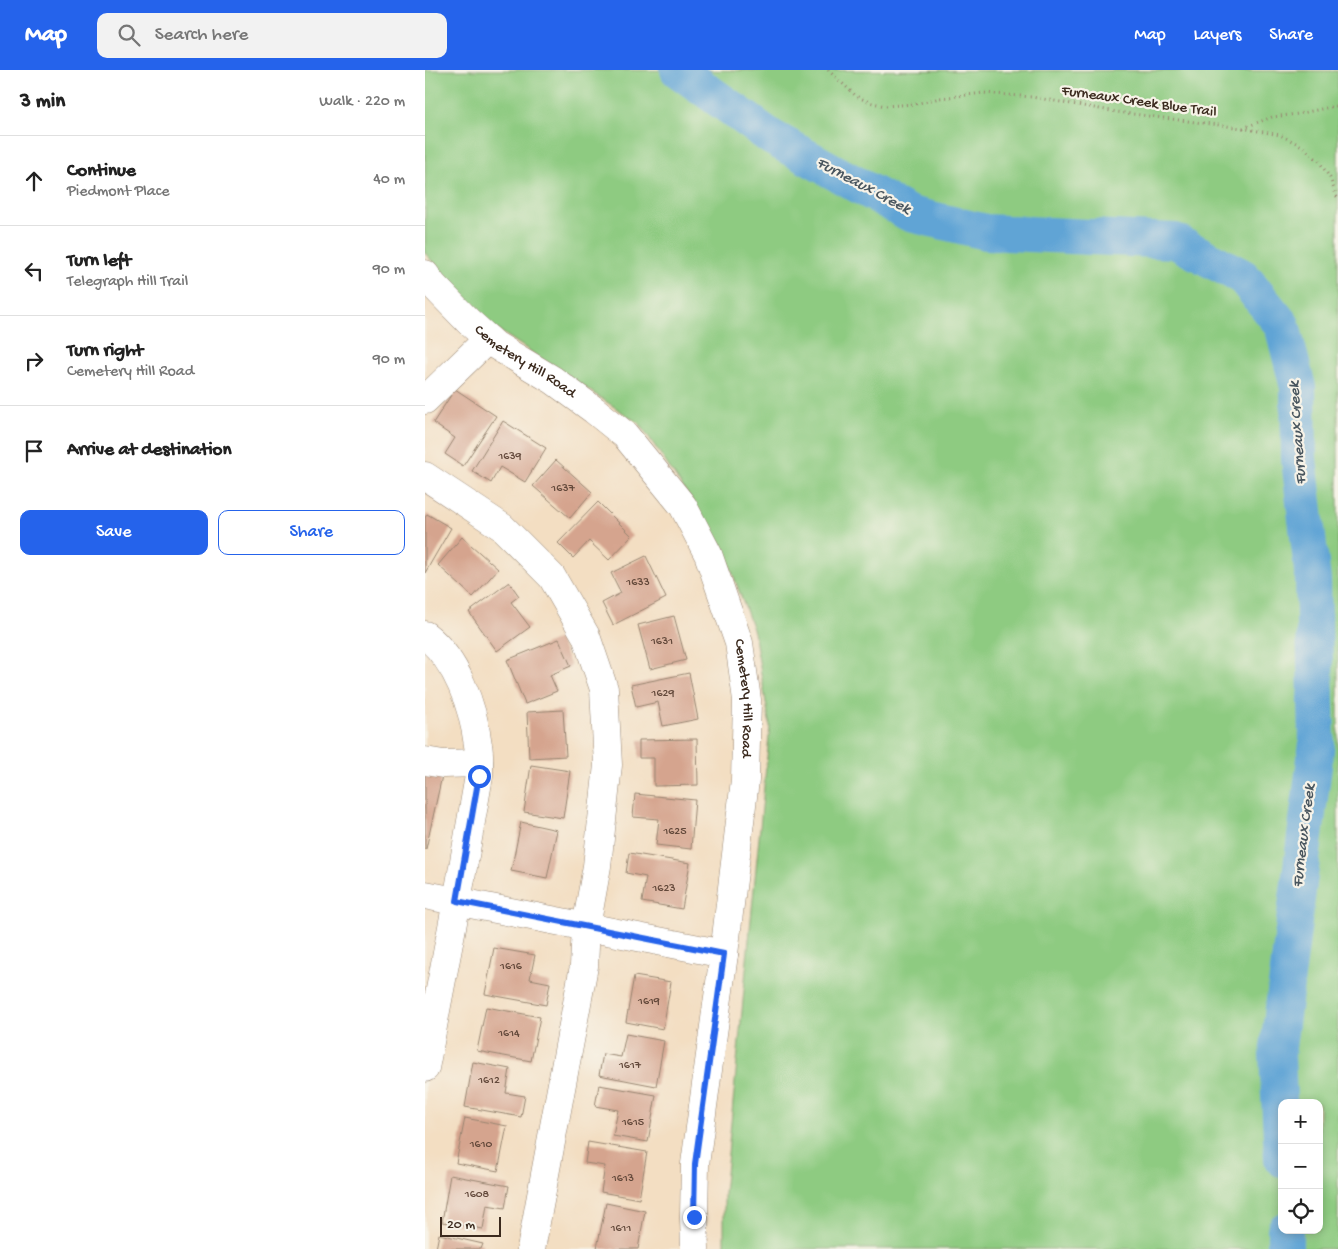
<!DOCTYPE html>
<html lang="en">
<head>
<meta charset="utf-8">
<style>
  body { margin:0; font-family:"Gochi Hand",sans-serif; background:#f2f2f2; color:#222 }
  .controls { position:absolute; right:15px; bottom:15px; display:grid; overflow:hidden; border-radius:10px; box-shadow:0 2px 8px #0003 }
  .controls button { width:45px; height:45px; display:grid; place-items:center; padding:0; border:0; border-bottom:1px solid #e0e0e0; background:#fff; color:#222; font:25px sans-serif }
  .scale { position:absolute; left:15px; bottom:12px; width:61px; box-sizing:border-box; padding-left:5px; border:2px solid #3b2a1e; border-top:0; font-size:14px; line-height:18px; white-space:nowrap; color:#3b2a1e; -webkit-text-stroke:4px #f7f3e8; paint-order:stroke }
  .stop { position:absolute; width:15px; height:15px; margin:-11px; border:4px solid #2563eb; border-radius:50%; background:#fff }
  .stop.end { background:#2563eb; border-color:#fff; box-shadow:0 1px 5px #0008 }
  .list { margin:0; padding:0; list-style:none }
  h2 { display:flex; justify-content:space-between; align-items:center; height:65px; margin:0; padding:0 20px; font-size:21px }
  h2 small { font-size:16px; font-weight:400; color:#767676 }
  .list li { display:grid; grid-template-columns:32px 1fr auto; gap:15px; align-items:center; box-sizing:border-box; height:90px; padding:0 20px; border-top:1px solid #e0e0e0 }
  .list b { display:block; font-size:19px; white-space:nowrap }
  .list p { margin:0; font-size:16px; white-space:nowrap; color:#767676 }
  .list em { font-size:16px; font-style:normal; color:#767676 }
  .actions { display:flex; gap:10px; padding:15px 20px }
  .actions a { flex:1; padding:11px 0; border:1px solid #2563eb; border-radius:10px; text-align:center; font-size:18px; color:#2563eb }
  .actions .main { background:#2563eb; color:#fff }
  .icon { flex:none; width:28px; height:28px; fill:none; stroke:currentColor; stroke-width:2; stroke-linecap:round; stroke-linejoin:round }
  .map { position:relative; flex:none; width:913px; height:1179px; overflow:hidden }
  header { display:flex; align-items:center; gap:30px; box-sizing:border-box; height:70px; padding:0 25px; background:#2563eb; color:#fff }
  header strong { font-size:24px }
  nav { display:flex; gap:28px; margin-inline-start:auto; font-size:18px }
  .search { width:350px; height:45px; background:#f2f2f2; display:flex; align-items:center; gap:12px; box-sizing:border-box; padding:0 18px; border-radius:10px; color:#767676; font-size:19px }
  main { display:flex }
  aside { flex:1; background:#fff }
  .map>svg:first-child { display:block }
  .green { fill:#8ecb81; stroke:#647a50; fill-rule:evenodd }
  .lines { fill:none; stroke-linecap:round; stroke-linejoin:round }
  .river { stroke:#60a4d5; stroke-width:36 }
  .building { fill:#d5a48e }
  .minor-casing { stroke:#978470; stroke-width:29 }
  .path { stroke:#978470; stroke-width:3; stroke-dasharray:1 4; stroke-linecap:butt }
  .minor { stroke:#fff; stroke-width:28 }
  .route { stroke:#2563eb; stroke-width:6 }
  .labels { text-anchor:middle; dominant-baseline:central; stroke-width:4.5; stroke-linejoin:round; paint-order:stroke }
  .number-label { font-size:12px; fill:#62483a }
  .street-label { font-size:15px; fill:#3b2a1e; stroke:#f7f3e8 }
  .water-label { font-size:16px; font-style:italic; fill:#48555e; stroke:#f7f3e8 }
</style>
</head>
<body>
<header>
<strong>Map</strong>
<div class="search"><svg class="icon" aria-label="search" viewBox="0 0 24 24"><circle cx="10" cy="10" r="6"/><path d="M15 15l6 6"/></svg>Search here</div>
<nav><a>Map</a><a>Layers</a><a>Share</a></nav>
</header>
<main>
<aside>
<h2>3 min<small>Walk · 220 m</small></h2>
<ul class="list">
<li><svg class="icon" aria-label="ahead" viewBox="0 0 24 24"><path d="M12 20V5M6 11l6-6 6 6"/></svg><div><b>Continue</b><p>Piedmont Place</p></div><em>40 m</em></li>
<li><svg class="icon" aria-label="left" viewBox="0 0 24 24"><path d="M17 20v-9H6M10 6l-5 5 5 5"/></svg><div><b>Turn left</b><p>Telegraph Hill Trail</p></div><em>90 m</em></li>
<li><svg class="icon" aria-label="right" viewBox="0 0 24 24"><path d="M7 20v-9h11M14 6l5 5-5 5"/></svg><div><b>Turn right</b><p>Cemetery Hill Road</p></div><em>90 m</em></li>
<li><svg class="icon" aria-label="arrive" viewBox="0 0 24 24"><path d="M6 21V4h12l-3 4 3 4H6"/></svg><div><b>Arrive at destination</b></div></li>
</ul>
<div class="actions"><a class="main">Save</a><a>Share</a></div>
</aside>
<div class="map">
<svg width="913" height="1179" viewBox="0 0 913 1179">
  <rect width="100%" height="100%" fill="#f7f3e8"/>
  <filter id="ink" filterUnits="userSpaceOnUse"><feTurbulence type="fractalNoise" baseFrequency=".02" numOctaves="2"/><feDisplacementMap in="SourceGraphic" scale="10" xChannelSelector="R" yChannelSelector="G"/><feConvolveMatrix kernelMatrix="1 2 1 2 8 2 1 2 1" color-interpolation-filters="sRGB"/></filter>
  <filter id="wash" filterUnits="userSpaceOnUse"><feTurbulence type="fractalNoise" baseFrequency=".0096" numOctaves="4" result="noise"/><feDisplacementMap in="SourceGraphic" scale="20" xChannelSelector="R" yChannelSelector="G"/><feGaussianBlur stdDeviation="1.12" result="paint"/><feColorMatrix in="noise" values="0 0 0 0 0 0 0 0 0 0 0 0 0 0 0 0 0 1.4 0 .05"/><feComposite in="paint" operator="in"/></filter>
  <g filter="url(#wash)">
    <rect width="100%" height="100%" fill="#f3dec2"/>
    <path class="green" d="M0,0L913,1V1179H299V1124L345,656L329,562L298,477L215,354L58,250L0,183ZM857,1033H894V1160H857Z"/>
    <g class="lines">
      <path class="river" d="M253,0L346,67L485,144L561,162L750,171L818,207L857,255L873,317L874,389L888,510L892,673L852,985L857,1089
        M860,1160V1179"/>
    </g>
    <g id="blocks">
      <path class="building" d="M30,319L71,346L38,396L20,384L30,368L8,353Z
        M78,351L121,378L100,412L75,397L66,413L47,401Z
        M131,390L167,422L145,448L108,416Z
        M173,432L207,466L184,490L164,471L148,488L133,473Z
        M2,444L26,458L0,503V448Z
        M37,467L73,499L48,527L13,495Z
        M221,486L241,528L188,555L177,533L196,523L186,503Z
        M84,512L94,526L86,532L105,557L72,581L44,542Z
        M249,546L261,590L225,599L213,555Z
        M134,569L146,596L125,605L132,621L100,634L82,590Z
        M264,603L273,649L238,656L233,632L211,637L206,615Z
        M138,640L141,686L104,688L102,642Z
        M272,669L273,715L229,716V688H214V670Z
        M106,695L145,701L138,748L99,742Z
        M0,698L18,701L1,779H0Z
        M210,724L270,730L266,779L231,775L234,749L208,747Z
        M96,752L132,760L122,808L86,801Z
        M204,783L265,793L257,839L217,832L221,807L201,803Z
        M69,878L110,885L105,909L125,913L121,935L60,924Z
        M209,906L246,912L238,959L201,952Z
        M61,937L115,947L106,991L52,981Z
        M201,964L239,971L231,1016L174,1005L178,984L196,987Z
        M48,992L85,999L81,1023L100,1026L96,1047L40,1037Z
        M174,1015L231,1025L223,1072L188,1066L193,1040L170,1036Z
        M40,1048L82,1056L73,1101L31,1093Z
        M163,1072L222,1082L214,1129L176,1122L180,1096L160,1093Z
        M25,1105L84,1116L80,1138L62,1135L58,1159L17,1152Z
        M181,1133L220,1141L213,1179H178L172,1178Z
        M14,1164L58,1174L56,1179H11Z"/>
    </g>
  </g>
  <g filter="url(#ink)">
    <use href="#blocks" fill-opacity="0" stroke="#978470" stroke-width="1"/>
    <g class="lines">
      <g class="minor-casing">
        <g id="minor">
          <path id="s1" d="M0,204L8,215L43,251L70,275L128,310L169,340L200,365L258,436L283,484L314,573L322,630L320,710L299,884L270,1094L269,1147L270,1179"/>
          <path d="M0,330L63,269"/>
          <path d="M0,406L77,457L127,507L161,566L179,619L183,695L172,796L161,857L159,896L106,1179"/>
          <path d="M0,565C32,590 48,636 53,675C55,685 54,696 54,706L32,831L0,998"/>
          <path d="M0,691L18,694L54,693"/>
          <path d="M0,825L299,884"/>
        </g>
      </g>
      <path class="path" d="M403,0L431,26L444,32L460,36L490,34L515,28L559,23L607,27L692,42L817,58L855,65L877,76L894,91L905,108L913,130
        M818,58L847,47L873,44L910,36L913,34"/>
      <use href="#minor" class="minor"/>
    </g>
  </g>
  <g class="lines" filter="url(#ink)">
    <path class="route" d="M54,706L32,831L299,884L270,1094L269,1147"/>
  </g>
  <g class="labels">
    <g class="number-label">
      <text x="85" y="387">1639</text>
      <text x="138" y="419">1637</text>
      <text x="213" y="513">1633</text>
      <text x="237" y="572">1631</text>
      <text x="238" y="624">1629</text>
      <text x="250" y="762">1625</text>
      <text x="239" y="819">1623</text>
      <text x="86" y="897">1616</text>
      <text x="224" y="932">1619</text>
      <text x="84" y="964">1614</text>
      <text x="205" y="996">1617</text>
      <text x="64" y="1011">1612</text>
      <text x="208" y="1053">1615</text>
      <text x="56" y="1075">1610</text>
      <text x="198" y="1109">1613</text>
      <text x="52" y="1125">1608</text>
      <text x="196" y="1159">1611</text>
    </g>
    <g class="street-label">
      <text transform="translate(714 32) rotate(8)">Furneaux Creek Blue Trail</text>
      <text stroke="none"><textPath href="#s1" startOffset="134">Cemetery Hill Road</textPath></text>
      <text stroke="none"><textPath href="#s1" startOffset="554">Cemetery Hill Road</textPath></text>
    </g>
    <g class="water-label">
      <text transform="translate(438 117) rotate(28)">Furneaux Creek</text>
      <text transform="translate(874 363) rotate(-94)">Furneaux Creek</text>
      <text transform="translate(880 766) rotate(-83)">Furneaux Creek</text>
    </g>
  </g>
</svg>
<div class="controls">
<button>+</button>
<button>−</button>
<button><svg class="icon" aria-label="locate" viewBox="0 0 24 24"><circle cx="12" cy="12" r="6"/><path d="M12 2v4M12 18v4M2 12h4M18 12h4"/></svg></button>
</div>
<div class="scale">20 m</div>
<div class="stop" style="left:54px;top:706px"></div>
<div class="stop end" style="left:269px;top:1147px"></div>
</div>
</main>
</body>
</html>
